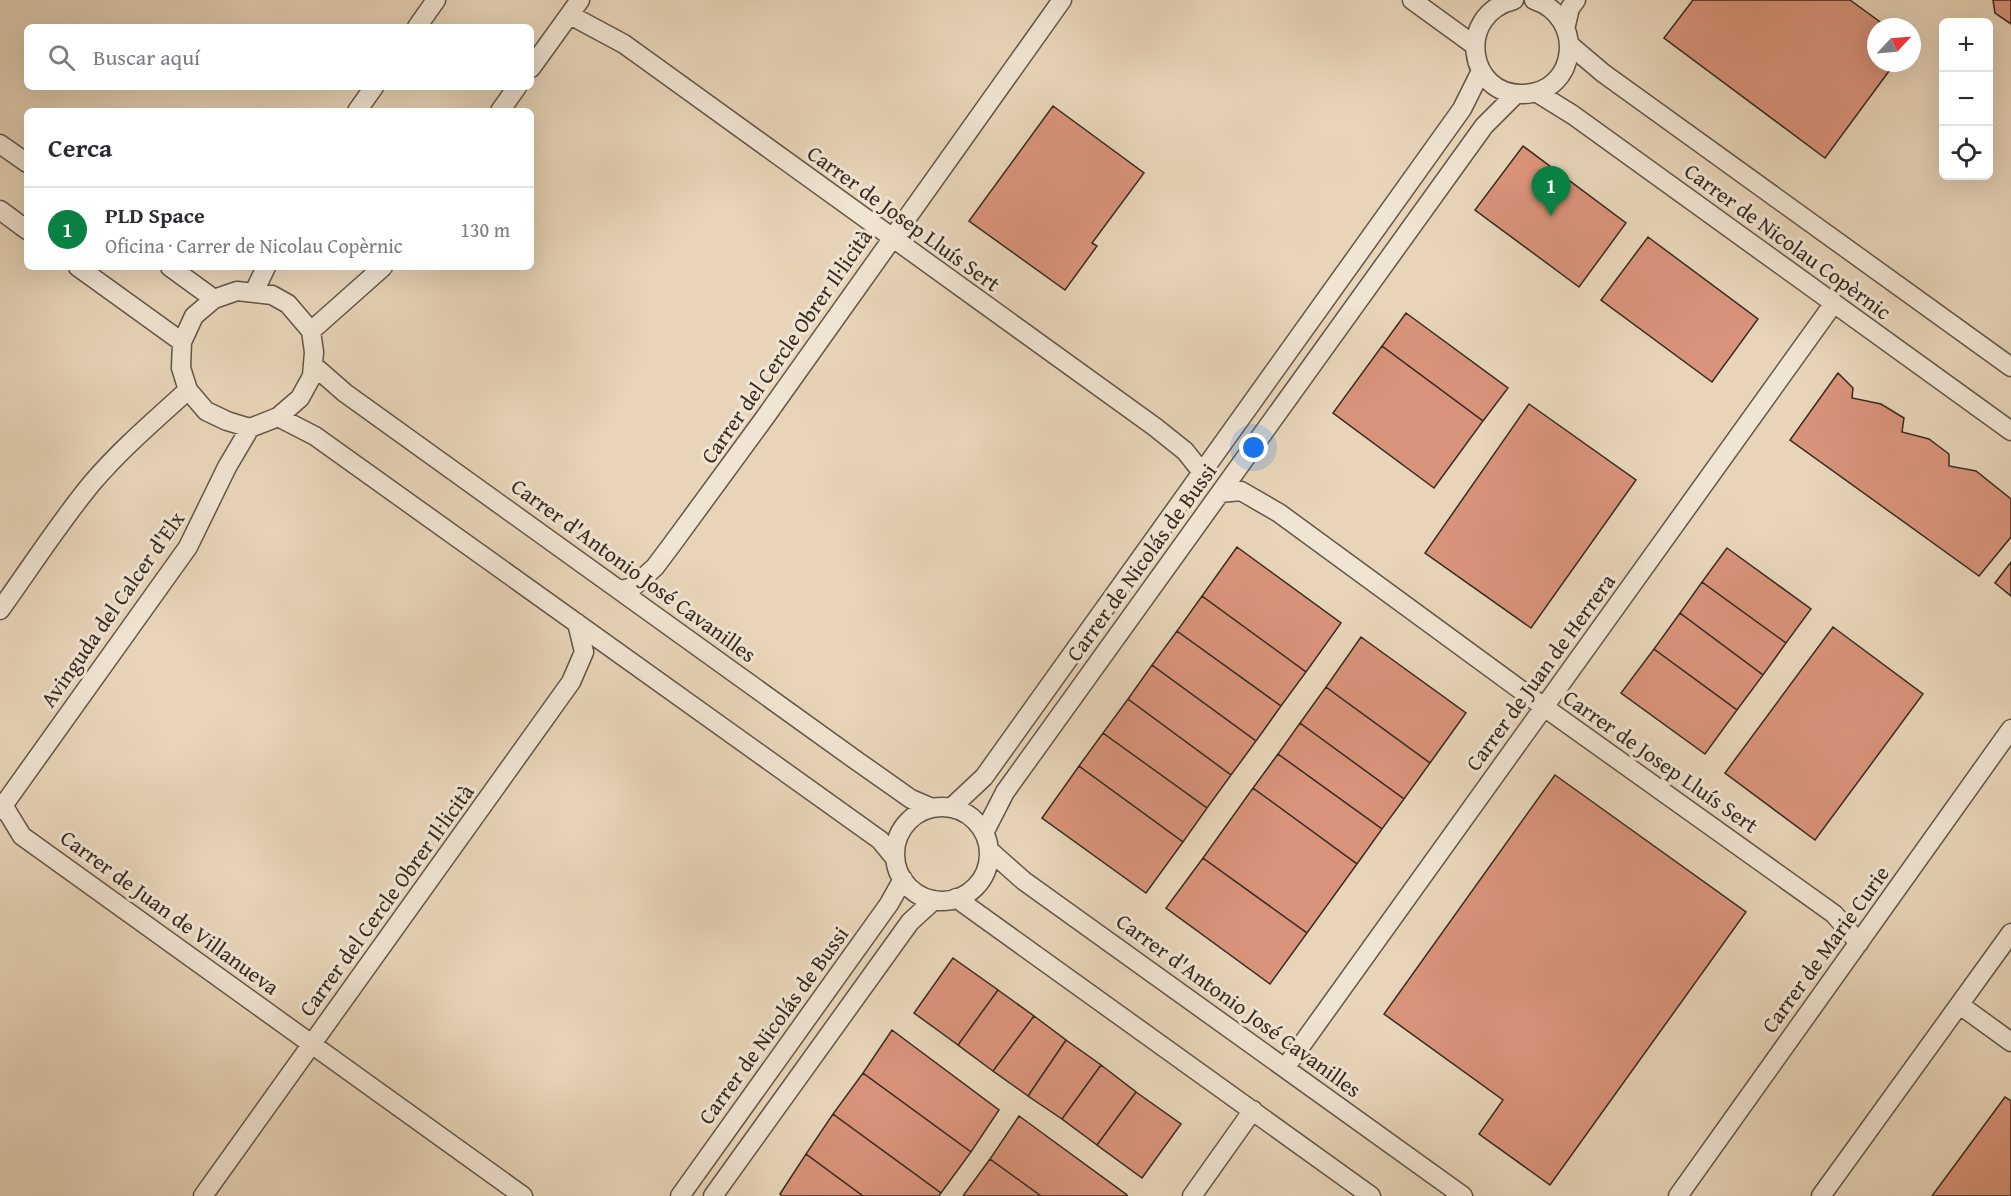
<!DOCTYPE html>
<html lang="es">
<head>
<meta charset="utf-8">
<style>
  body { margin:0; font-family:"Gentium Book Plus",serif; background:#f2f2f3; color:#2b2b33 }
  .controls { position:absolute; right:18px; top:18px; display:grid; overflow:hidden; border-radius:9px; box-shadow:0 6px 24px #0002 }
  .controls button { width:54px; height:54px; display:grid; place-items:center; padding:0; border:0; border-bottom:2px solid #e1e1e2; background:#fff; color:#2b2b33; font:30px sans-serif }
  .compass { position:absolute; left:1867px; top:18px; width:54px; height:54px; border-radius:50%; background:#fff; box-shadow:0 6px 24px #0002; rotate:64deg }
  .you { position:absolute; left:1254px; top:448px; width:21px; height:21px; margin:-15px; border:4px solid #fff; border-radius:50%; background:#1a73e8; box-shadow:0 0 0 9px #1a73e833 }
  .badge { display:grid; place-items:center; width:39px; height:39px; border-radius:50%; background:#0b8043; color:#fff; font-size:20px; font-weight:700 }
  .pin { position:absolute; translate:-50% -50px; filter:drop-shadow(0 2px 3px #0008) }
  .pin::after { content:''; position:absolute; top:32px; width:21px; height:18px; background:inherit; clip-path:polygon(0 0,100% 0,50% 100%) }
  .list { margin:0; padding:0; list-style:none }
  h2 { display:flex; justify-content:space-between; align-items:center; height:78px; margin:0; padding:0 24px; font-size:26px }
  h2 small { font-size:20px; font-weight:400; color:#7c7c81 }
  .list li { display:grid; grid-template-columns:39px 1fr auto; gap:18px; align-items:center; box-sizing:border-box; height:84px; padding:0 24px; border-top:2px solid #e1e1e2 }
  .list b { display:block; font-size:22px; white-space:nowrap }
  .list p { margin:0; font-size:20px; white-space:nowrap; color:#7c7c81 }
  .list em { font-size:20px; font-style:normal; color:#7c7c81 }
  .icon { flex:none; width:33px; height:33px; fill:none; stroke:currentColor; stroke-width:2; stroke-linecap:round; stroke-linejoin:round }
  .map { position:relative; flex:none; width:2011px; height:1196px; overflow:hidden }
  .search { position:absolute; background:#fff; box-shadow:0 6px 24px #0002; left:24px; top:24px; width:510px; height:66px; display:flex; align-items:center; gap:15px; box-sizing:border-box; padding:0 21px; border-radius:9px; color:#7c7c81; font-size:22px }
  .panel { position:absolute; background:#fff; box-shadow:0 6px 24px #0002; left:24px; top:108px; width:510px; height:162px; border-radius:9px }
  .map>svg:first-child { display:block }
  .building { fill:#d9937a; stroke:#352b21; stroke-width:1.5 }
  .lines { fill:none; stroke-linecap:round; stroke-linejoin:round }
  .minor-casing { stroke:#625647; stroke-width:21 }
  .minor { stroke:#f0e4d2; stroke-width:18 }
  .labels { text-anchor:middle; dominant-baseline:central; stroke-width:6; stroke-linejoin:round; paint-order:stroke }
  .street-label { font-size:22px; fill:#352b21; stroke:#f0e4d2 }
</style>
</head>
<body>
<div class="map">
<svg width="2011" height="1196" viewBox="0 0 2011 1196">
  <rect width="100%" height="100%" fill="#e8d5b9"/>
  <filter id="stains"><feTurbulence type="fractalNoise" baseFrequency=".00333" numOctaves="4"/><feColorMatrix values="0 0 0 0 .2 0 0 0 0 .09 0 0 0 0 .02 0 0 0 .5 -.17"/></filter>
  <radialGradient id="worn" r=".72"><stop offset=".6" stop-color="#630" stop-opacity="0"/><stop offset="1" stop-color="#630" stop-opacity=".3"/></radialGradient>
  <path class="building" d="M1693,0H1850L1887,27H1876V63H1895L1825,158L1664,38Z
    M1993,0H2011V24L1995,13Z
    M1053,106L1144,173L1092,243L1097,246L1065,290L969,221Z
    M1523,146L1626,223L1579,287L1475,210Z
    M1648,237L1758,319L1712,382L1601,300Z
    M1406,313L1508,388L1483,421L1382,346Z
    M1382,346L1483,421L1434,488L1333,413Z
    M1838,373L1853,388L1852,398L1881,404L1904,418L1902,432L1929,439L1949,454V466L1976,471L2011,499V537L1979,576L1790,440Z
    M1529,404L1636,480L1531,628L1425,553Z
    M1237,547L1341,623L1306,672L1202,596Z
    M1727,548L1811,609L1786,643L1702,582Z
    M2011,562V596L1995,583Z
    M1702,582L1786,643L1763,675L1680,613Z
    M1202,596L1306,672L1281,706L1177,631Z
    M1680,613L1763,675L1737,710L1654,649Z
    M1833,627L1923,694L1815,840L1725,773Z
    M1177,631L1281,706L1256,741L1152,665Z
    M1361,637L1466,713L1430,763L1326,687Z
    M1654,649L1737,710L1705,754L1621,693Z
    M1152,665L1256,741L1231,775L1128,699Z
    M1326,687L1430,763L1404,799L1300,723Z
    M1128,699L1231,775L1207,808L1103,733Z
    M1300,723L1404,799L1382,829L1278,754Z
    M1103,733L1207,808L1183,842L1079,766Z
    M1278,754L1382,829L1357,864L1253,788Z
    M1079,766L1183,842L1146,893L1042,818Z
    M1555,775L1746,912L1550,1185L1479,1134L1503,1100L1384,1014Z
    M1253,788L1357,864L1307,933L1203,858Z
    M1203,858L1307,933L1270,984L1166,908Z
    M953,958L998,990L958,1045L914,1013Z
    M998,990L1034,1016L993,1071L958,1045Z
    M1034,1016L1066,1040L1028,1096L993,1071Z
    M892,1030L999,1110L971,1152L863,1073Z
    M1066,1040L1101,1065L1062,1119L1028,1096Z
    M1101,1065L1136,1092L1097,1145L1062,1119Z
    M863,1073L971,1152L941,1193L833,1114Z
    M1136,1092L1181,1124L1142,1178L1097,1145Z
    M2005,1097L2011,1101V1196H1932Z
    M833,1114L941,1193L939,1196H863L806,1154Z
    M1019,1116L1127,1195V1196H1041L990,1159Z
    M806,1154L863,1196H782L780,1194Z
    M990,1159L1041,1196H963Z"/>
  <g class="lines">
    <g class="minor-casing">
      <path id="minor" d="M1412,0L1474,45
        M1514,0C1455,15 1468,96 1523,94C1578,93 1586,17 1534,0
        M570,15L624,44L1155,427L1185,451L1201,471
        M1566,25L1570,8L1576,0
        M417,27L436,0
        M1570,45L1603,73L2011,367
        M531,68L580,0
        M1536,92L1573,115L2011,431
        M357,111L374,87
        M500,111L517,87
        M0,144L27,163
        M0,210L27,230
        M78,267L182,342
        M170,267L214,299
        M237,291L272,295L288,304L311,331L314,352L312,376L300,398L278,417L250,428L227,421L206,411L188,390L181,368L182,342L194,316L214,299Z
        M254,292L266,267
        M311,331L383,267
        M313,365L345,393L857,761L911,799L932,808
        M278,417L315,436L880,840L894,857
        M1220,493L1241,491L1279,513L1544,707L1834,914L1859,943
        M621,590L633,587L655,567L673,543L766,416L1062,0
        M0,610C31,567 59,523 92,483C121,449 155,420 188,390
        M3,805L22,836L523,1196
        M895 854a47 47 0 1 1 94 0a47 47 0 1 1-94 0Z
        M951,808L984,777L1462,109L1481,71
        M0,810L188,547L227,467L250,428
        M984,833L1005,792L1484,126L1516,94
        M989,850L1024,881L1463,1196
        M956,898L1371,1196
        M1960,1005L2011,1042
        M1285,1068L1834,303
        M203,1196L571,682L584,652L577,623
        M680,1196L889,904L903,879
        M713,1196L910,922L934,900
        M1192,1196L1253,1110
        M1678,1196L2011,729
        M1821,1196L2011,933"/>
    </g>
    <use href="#minor" class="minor"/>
  </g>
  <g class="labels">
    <g class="street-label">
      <text transform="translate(904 218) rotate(36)">Carrer de Josep Lluís Sert</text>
      <text transform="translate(1788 241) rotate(36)">Carrer de Nicolau Copèrnic</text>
      <text transform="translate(786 346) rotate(-55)">Carrer del Cercle Obrer Il·licità</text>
      <text transform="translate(1141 562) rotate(-54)">Carrer de Nicolás de Bussi</text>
      <text transform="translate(634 570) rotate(36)">Carrer d'Antonio José Cavanilles</text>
      <text transform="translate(112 609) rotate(-55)">Avinguda del Calcer d'Elx</text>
      <text transform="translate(1540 672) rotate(-54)">Carrer de Juan de Herrera</text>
      <text transform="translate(1661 761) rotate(35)">Carrer de Josep Lluís Sert</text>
      <text transform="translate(386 900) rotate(-54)">Carrer del Cercle Obrer Il·licità</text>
      <text transform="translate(170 912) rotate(36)">Carrer de Juan de Villanueva</text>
      <text transform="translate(1825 949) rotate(-54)">Carrer de Marie Curie</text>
      <text transform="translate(1239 1005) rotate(36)">Carrer d'Antonio José Cavanilles</text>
      <text transform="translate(773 1025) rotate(-54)">Carrer de Nicolás de Bussi</text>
    </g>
  </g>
  <rect width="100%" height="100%" filter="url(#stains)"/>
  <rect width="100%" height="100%" fill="url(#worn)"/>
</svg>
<div class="controls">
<button>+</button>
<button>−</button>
<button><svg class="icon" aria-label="locate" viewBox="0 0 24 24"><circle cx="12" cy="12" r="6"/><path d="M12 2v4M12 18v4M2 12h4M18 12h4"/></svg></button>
</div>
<svg class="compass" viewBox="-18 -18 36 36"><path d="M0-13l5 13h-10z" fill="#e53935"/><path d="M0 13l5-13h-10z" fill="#7c7c81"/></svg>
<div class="you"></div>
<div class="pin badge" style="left:1551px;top:216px">1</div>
<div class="search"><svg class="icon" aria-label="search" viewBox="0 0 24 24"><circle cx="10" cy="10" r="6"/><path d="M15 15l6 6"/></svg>Buscar aquí</div>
<section class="panel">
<h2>Cerca<small></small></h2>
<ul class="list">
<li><span class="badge">1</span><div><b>PLD Space</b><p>Oficina · Carrer de Nicolau Copèrnic</p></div><em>130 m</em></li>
</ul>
</section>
</div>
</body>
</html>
